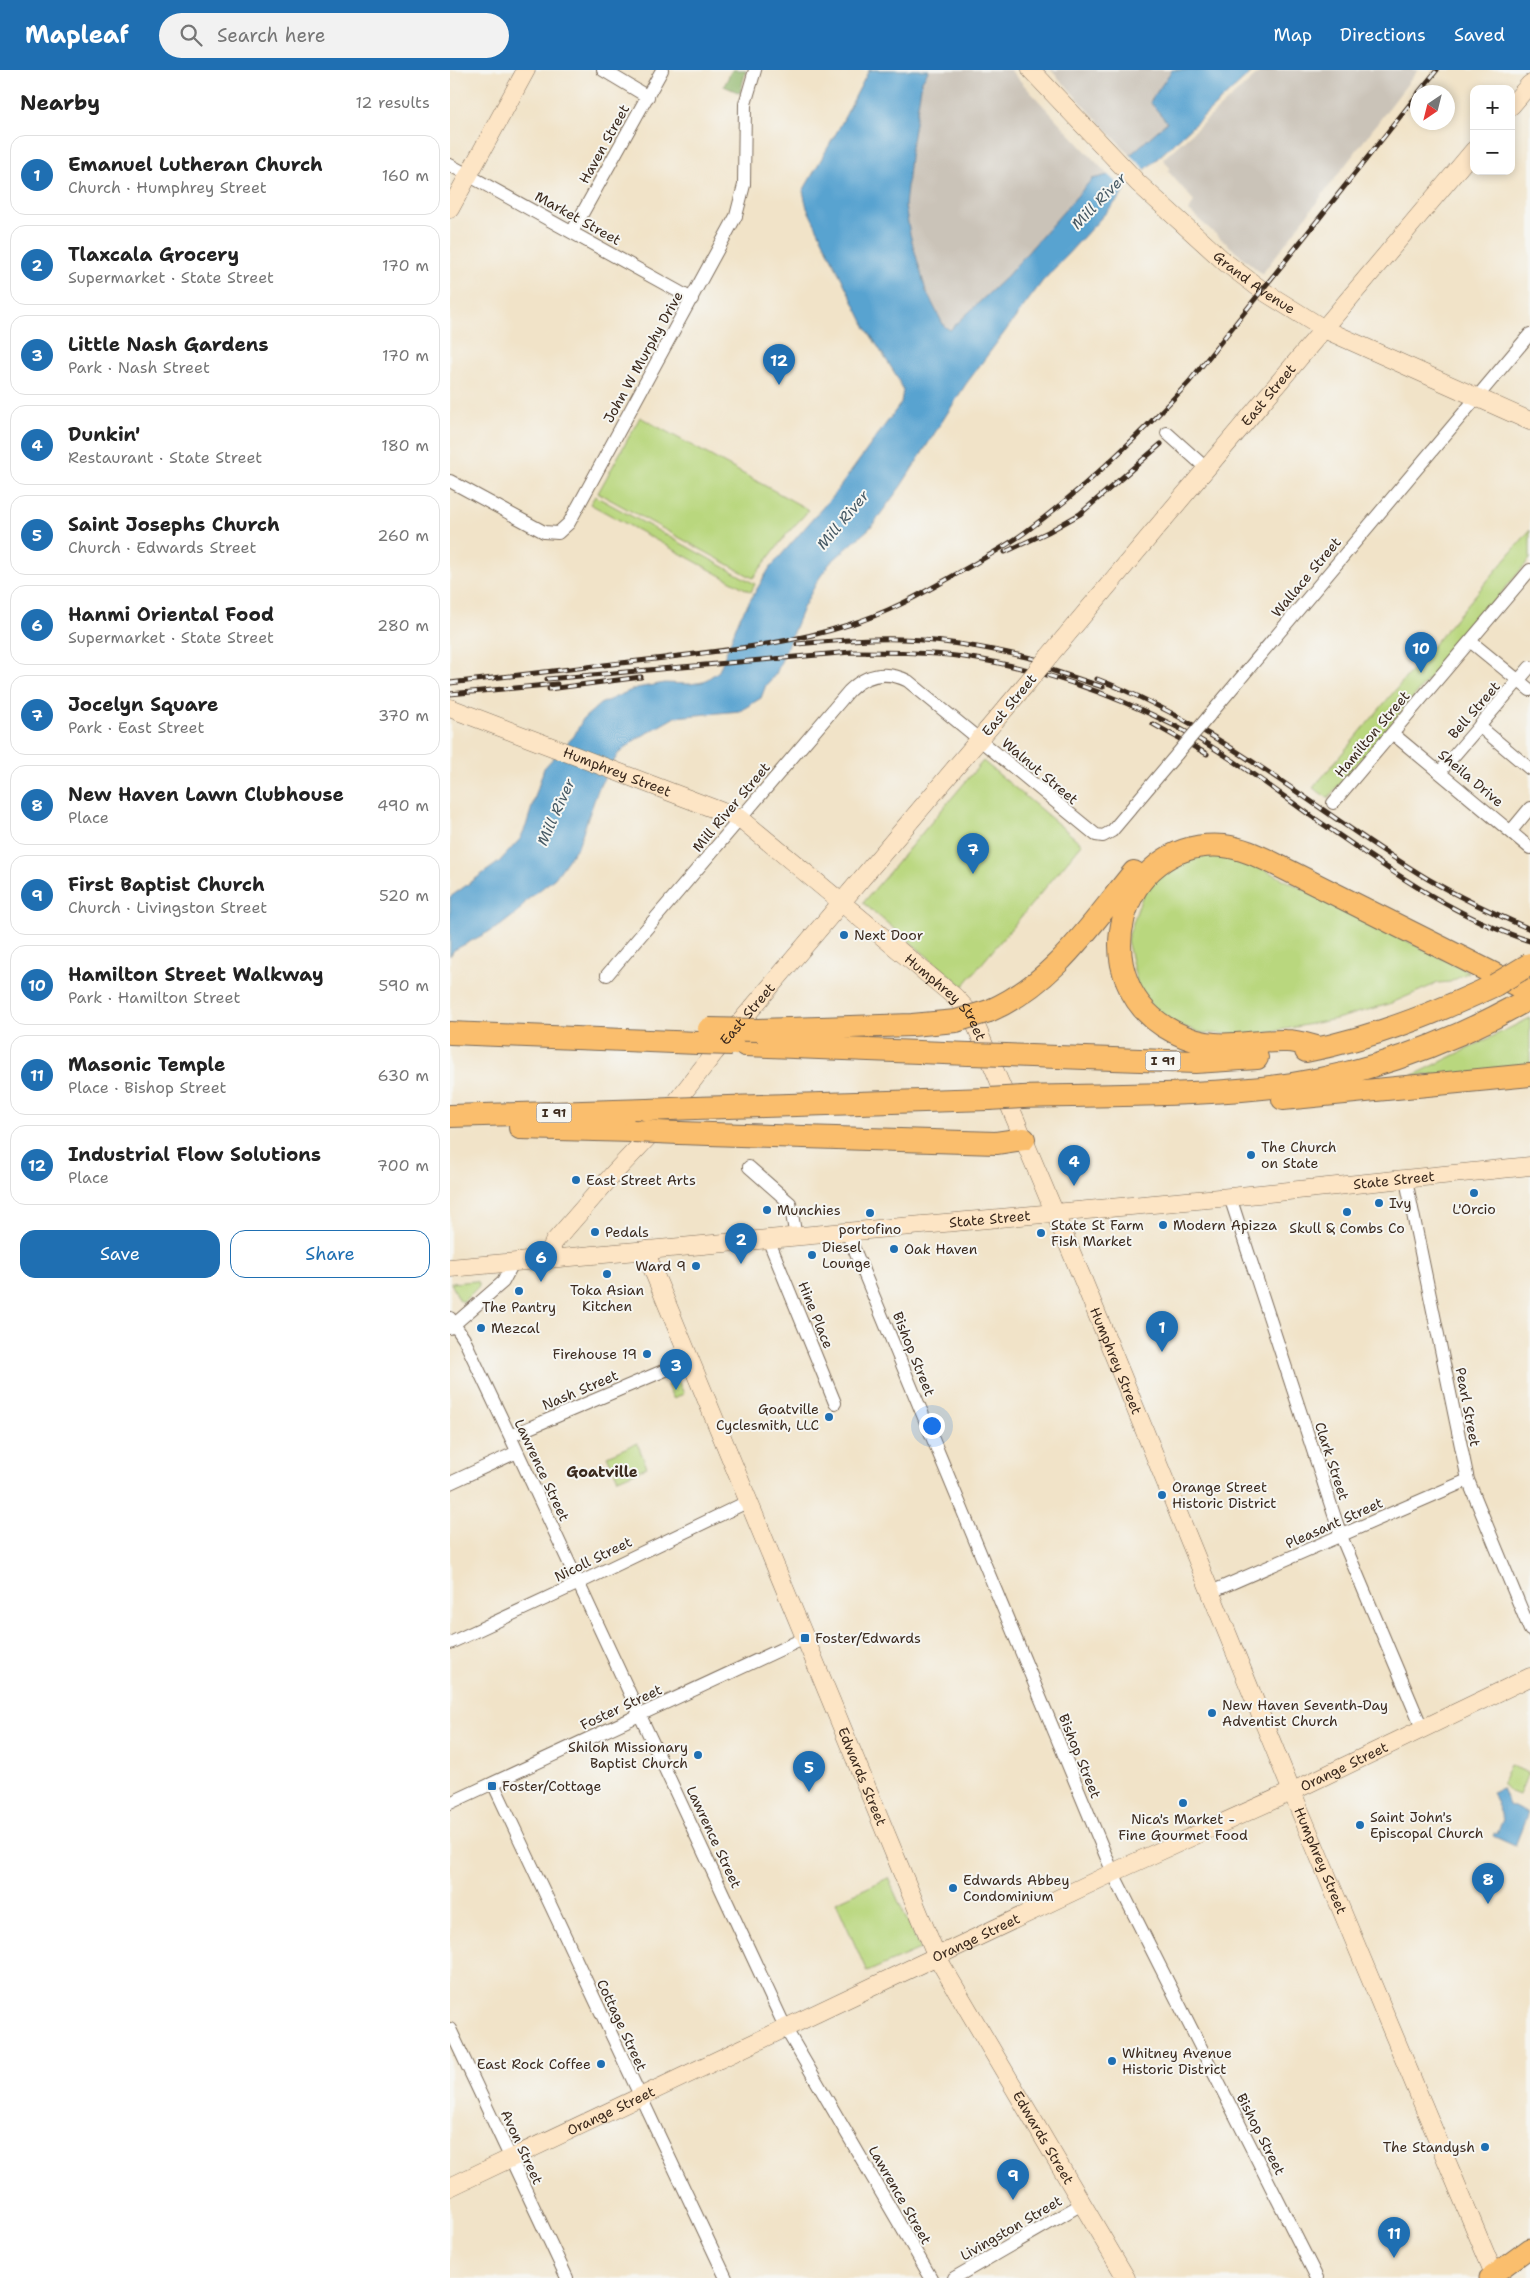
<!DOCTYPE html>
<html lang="en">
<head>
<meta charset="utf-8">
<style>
  body { margin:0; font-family:"Shantell Sans",sans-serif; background:#f2f2f2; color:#222 }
  .controls { position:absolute; right:15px; top:15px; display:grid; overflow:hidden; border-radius:10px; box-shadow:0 2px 8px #0003 }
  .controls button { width:45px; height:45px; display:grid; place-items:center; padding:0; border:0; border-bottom:1px solid #e0e0e0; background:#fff; color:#222; font:25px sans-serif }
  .compass { position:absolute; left:960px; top:15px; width:45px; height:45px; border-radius:50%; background:#fff; box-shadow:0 2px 8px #0003; rotate:215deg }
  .you { position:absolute; left:481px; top:1355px; width:18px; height:18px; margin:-12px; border:4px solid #fff; border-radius:50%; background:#1a73e8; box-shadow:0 0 0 8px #1a73e833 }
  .badge { display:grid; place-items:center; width:32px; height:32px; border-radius:50%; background:#1f6fb2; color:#fff; font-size:16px; font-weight:700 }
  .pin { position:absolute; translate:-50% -41px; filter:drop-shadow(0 1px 2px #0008) }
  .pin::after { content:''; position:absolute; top:26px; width:18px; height:15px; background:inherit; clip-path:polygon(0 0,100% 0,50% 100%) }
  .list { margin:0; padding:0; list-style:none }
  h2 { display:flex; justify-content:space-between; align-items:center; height:65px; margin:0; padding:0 20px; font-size:21px }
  h2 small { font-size:16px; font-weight:400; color:#767676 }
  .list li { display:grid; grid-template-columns:32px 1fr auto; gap:15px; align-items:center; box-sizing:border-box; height:80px; margin:0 10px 10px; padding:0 10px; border:1px solid #e0e0e0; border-radius:15px }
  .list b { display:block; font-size:19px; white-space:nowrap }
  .list p { margin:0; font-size:16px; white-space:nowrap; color:#767676 }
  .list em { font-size:16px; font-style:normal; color:#767676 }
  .actions { display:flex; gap:10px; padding:15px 20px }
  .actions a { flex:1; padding:11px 0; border:1px solid #1f6fb2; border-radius:15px; text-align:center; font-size:18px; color:#1f6fb2 }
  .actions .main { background:#1f6fb2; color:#fff }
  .icon { flex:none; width:28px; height:28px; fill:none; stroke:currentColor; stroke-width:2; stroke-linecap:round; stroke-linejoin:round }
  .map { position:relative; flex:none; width:1080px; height:2208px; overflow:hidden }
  header { display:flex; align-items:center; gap:30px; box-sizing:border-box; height:70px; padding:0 25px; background:#1f6fb2; color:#fff }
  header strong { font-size:24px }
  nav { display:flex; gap:28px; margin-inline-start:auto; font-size:18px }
  .search { width:350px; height:45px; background:#f2f2f2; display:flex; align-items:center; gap:12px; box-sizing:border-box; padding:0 18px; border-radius:28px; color:#767676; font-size:19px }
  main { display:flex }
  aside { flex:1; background:#fff }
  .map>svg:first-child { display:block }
  .industrial { fill:#cac3b8 }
  .green { fill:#b9d77e; stroke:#7a804e }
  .forest { fill:#92b86d; stroke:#667146 }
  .water { fill:#58a3d0; stroke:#4a6677 }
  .pier { fill:#f1e3c8 }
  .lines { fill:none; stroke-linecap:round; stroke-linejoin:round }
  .street-casing { stroke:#7b6b5a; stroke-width:14 }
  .secondary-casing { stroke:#7b6b5a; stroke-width:19 }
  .primary-casing { stroke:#7b6b5a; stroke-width:21 }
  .highway-casing { stroke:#7b6b5a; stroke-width:24 }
  .street { stroke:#fff; stroke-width:12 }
  .secondary { stroke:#fde5c5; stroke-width:18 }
  .primary { stroke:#fabe6d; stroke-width:19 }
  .highway { stroke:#fabe6d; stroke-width:22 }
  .rail-casing { stroke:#3b2a1e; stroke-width:5 }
  .rail { stroke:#f6f6f2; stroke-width:3; stroke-dasharray:9; stroke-linecap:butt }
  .street-bridge-casing { stroke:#7b6b5a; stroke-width:14; stroke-linecap:butt }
  .secondary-bridge-casing { stroke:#7b6b5a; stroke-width:19; stroke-linecap:butt }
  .highway-bridge-casing { stroke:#7b6b5a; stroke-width:24; stroke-linecap:butt }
  .street-bridge { stroke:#fff; stroke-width:12 }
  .secondary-bridge { stroke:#fde5c5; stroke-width:18 }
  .highway-bridge { stroke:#fabe6d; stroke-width:22 }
  .poi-dot { fill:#1f6fb2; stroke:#f6f6f2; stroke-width:2 }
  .labels { text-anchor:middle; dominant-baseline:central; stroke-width:4; stroke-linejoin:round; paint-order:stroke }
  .shield { fill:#f6f6f2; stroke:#73675e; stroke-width:1 }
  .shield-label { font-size:12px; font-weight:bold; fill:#3b2a1e }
  .street-label { font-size:14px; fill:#3b2a1e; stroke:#f6f6f2 }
  .poi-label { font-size:14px; fill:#3b2a1e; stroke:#f6f6f2; text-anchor:start }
  .water-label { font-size:15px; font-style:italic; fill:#475a65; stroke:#f6f6f2 }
  .neighbourhood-label { font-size:15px; font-weight:bold; fill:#3b2a1e; stroke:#f6f6f2 }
</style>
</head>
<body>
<header>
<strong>Mapleaf</strong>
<div class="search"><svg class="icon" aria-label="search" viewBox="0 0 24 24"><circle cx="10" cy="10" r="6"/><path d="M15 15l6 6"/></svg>Search here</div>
<nav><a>Map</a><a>Directions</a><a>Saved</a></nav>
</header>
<main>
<aside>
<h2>Nearby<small>12 results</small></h2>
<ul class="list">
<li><span class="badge">1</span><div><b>Emanuel Lutheran Church</b><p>Church · Humphrey Street</p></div><em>160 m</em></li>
<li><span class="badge">2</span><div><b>Tlaxcala Grocery</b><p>Supermarket · State Street</p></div><em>170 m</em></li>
<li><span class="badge">3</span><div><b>Little Nash Gardens</b><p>Park · Nash Street</p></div><em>170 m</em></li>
<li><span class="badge">4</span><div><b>Dunkin'</b><p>Restaurant · State Street</p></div><em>180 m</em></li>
<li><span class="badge">5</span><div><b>Saint Josephs Church</b><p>Church · Edwards Street</p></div><em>260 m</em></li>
<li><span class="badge">6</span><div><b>Hanmi Oriental Food</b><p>Supermarket · State Street</p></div><em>280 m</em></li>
<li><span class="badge">7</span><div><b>Jocelyn Square</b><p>Park · East Street</p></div><em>370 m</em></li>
<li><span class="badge">8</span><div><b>New Haven Lawn Clubhouse</b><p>Place</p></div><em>490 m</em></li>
<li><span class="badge">9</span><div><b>First Baptist Church</b><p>Church · Livingston Street</p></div><em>520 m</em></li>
<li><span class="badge">10</span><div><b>Hamilton Street Walkway</b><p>Park · Hamilton Street</p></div><em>590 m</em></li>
<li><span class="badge">11</span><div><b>Masonic Temple</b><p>Place · Bishop Street</p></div><em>630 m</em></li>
<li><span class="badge">12</span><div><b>Industrial Flow Solutions</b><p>Place</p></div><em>700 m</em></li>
</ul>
<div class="actions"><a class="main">Save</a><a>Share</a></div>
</aside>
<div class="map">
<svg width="1080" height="2208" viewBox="0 0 1080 2208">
  <rect width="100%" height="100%" fill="#f6f6f2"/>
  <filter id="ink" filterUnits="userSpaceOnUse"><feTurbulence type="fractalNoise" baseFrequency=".02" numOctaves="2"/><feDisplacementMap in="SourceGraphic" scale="10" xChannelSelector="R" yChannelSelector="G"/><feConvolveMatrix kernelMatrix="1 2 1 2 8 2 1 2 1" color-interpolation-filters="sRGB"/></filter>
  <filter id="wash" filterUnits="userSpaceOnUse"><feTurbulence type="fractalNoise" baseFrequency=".0096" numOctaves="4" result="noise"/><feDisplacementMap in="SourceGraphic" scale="20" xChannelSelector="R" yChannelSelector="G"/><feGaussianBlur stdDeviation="1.12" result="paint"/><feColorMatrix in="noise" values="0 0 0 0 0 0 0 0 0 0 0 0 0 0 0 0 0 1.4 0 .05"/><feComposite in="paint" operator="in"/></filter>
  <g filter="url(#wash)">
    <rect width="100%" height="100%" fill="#f1e3c8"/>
    <path class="industrial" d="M479,0H560L658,105L642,109L557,206L500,260L494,256L476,221L460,164L455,136L461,77L472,11Z
      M601,0H722L700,32L717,52L681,86Z
      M812,0H968L812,204L739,141L744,131L718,101L720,98L713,89Z"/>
    <path class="green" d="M190,347L359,440L336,465L303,508L148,423Z
      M145,426L305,514L301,522L140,434Z
      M1080,460V489L878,728L863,718Z
      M533,691L632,774L513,916L413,833Z
      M749,786L789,787L1019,902L1000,912L988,913L939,934L886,949L805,965L752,963L726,954L704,939L688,917L677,870L694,821L708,804Z
      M1080,948V1000L962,1006Z
      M26,1211L29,1213V1216L14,1231H10L1,1213Z
      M228,1310L234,1324L223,1328L217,1315Z
      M187,1373L197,1397L168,1409L157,1386Z
      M1060,1695L1078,1703L1069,1725L1059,1721L1052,1713Z
      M438,1808L470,1879L417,1902L386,1832Z"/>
    <path class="forest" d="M282,0H296L290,23L274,16Z"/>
    <path class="water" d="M419,0H479L472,11L461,77L455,136L460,164L476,221L494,256L500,260L557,206L642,109L658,105L717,52L700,32L722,0H804L697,98L592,212L516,314L451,416L421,457L380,493L368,510L353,538L326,604L316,615L311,628L290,641L225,647L185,670L168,684L149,717L128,776L105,808L77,830L68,842L50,856L4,880L0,886V827L49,792L70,769L76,756L94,698L124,666L133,649L150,634L186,618L215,613L240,614L253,612L269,601L289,549L319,499L386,422L451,333L453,320L446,305L416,258L357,138L353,121L389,58Z
      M1052,1718L1059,1735L1078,1743L1065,1776L1043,1766L1044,1763L1047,1764L1053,1749L1042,1722Z"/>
    <path class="pier" d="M679,84L697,101L677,122L656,103Z"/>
  </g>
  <g filter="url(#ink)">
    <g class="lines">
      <g class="street-casing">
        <path id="street" d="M153,0L198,27
          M0,95L242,229
          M122,162L212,0
          M717,363L757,399
          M0,411L94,462L108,463L119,453L286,146L294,115L295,34L305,0
          M1020,571L1080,620
          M758,647L1080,264
          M1029,656L1080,699
          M942,663L1080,778
          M990,702L1080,597
          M883,733L1080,500
          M1061,761L1080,738
          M157,905L399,621C416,604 436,600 458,611L646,765L653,766L662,761L727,684
          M299,1097L340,1133L346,1167
          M956,1110L1018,1410L1080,1560
          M780,1127L891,1466L972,1658
          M397,1162L663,1803L867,2208
          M318,1169L385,1333
          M0,1248L14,1269L60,1366L336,1959L481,2208
          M0,1258L53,1212L63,1193
          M60,1366L239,1290
          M0,1413L67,1382
          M761,1522L1018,1410
          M0,1573L129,1513L299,1431
          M43,1713L276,2208
          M0,1733L355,1568
          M0,1959L117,2208
          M504,2208L632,2134"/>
      </g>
      <g class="secondary-casing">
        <g id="secondary">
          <path id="s1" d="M581,0L688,113L776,193L813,221L874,259L1080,351"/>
          <path d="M1061,36L1080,14"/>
          <path d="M0,139L76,0"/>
          <path id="s2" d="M599,586L1024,80"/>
          <path id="s3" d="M0,638L291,749L505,927L521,944L633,1210L847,1734L1044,2204"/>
          <path id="s4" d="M197,1180L200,1193L487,1887L676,2208"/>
          <path id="s5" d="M96,1190L104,1172L165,1102L201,1064L265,982L577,613"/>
          <path id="s6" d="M0,1198L780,1127L1080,1096"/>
          <path id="s7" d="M0,2117L675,1797L843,1721L1080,1607"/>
        </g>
      </g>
      <g class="primary-casing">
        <path id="primary" d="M1039,2208L1080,2178"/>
      </g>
      <g class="highway-casing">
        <path id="highway" d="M539,941C604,913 641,854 684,802
          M308,960L462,955L506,951
          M0,963L248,973
          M295,975L519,984
          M870,978C859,975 848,971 836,971C794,970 767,984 724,962C630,915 667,767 774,776C791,778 806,785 821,792L1080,922
          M856,981C923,968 984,944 1045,915
          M556,985L745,992L807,988
          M573,1027C652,1025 733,1026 812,1018C906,1008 998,975 1080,928
          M833,1029L1080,1005
          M245,1038L538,1029
          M0,1046L197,1040
          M70,1058L183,1061
          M229,1063L546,1073L574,1069"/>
      </g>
      <use href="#street" class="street"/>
      <use href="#secondary" class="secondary"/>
      <use href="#primary" class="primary"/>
      <use href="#highway" class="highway"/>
      <g class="rail-casing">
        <path id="rail" d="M969,22L987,0
          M555,482L598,462L630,444L711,374
          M347,574C381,571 416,568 451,569C501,570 553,581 602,593
          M592,597L653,617
          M97,609L401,582C438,582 476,582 514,587C585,597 661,623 725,656C774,681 819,716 864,748C930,793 1002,847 1080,871
          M647,609C773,657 865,741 978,809C1011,828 1045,844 1080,859
          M0,613C71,605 143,596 214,588C276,580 339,574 398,555C435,544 470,525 503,506C527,492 552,479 574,463C634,419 689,366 739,312L968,24
          M99,619L191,607
          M0,624L107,614
          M703,654L757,684"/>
      </g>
      <use href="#rail" class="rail"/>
      <g class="street-bridge-casing">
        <path id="street-bridge" d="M727,684L758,647"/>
      </g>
      <g class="secondary-bridge-casing">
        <path id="secondary-bridge" d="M577,613L599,586"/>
      </g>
      <g class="highway-bridge-casing">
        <path id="highway-bridge" d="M1045,915L1080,894
          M506,951L539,941
          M259,959L308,960
          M248,973L282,974
          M519,984L556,985
          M538,1029L573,1027
          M197,1040L245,1038
          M183,1061L229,1063"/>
      </g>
      <use href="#street-bridge" class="street-bridge"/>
      <use href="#secondary-bridge" class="secondary-bridge"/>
      <use href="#highway-bridge" class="highway-bridge"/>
    </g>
  </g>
  <g class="poi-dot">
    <circle cx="394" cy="865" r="5"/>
    <circle cx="801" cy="1085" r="5"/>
    <circle cx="126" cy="1110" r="5"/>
    <circle cx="1024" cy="1123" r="5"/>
    <circle cx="929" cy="1133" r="5"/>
    <circle cx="317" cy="1140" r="5"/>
    <circle cx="897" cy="1142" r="5"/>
    <circle cx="420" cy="1143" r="5"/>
    <circle cx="713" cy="1155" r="5"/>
    <circle cx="145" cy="1162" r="5"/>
    <circle cx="591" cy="1163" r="5"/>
    <circle cx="444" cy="1179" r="5"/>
    <circle cx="362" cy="1185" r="5"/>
    <circle cx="246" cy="1196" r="5"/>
    <circle cx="157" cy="1204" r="5"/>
    <circle cx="69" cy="1221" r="5"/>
    <circle cx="31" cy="1258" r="5"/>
    <circle cx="197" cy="1284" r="5"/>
    <circle cx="379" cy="1347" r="5"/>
    <circle cx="712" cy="1425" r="5"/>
    <rect x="350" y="1563" width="10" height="10" rx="2.5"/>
    <circle cx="762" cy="1643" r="5"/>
    <circle cx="248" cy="1685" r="5"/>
    <rect x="37" y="1711" width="10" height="10" rx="2.5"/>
    <circle cx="733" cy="1733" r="5"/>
    <circle cx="910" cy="1755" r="5"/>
    <circle cx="503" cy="1818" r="5"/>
    <circle cx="662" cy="1991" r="5"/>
    <circle cx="151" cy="1994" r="5"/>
    <circle cx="1035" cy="2077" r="5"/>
  </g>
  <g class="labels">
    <g class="shield">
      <rect x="695.5" y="981.5" width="35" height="19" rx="4"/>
      <rect x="86.5" y="1033.5" width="35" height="19" rx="4"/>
    </g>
    <g class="shield-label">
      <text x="713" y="991">I 91</text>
      <text x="104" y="1043">I 91</text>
    </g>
    <g class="street-label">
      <text transform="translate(154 74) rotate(-61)">Haven Street</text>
      <text transform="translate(128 148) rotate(29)">Market Street</text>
      <text stroke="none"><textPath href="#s1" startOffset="309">Grand Avenue</textPath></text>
      <text transform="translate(193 287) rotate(-61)">John W Murphy Drive</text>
      <text stroke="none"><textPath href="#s2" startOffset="341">East Street</textPath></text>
      <text transform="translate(856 507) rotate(-50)">Wallace Street</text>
      <text transform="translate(559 635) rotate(-50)">East Street</text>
      <text transform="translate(1024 640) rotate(-49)">Bell Street</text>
      <text transform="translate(922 664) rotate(-50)">Hamilton Street</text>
      <text stroke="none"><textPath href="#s3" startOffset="179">Humphrey Street</textPath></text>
      <text transform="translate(590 701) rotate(40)">Walnut Street</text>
      <text transform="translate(1021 708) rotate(40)">Sheila Drive</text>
      <text transform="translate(281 737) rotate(-50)">Mill River Street</text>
      <text stroke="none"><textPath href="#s3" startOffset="584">Humphrey Street</textPath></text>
      <text stroke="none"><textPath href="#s5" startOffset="319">East Street</textPath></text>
      <text stroke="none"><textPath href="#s6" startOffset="948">State Street</textPath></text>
      <text stroke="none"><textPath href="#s6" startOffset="542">State Street</textPath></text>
      <text transform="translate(366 1245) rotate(68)">Hine Place</text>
      <text transform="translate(464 1284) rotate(68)">Bishop Street</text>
      <text stroke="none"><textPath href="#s3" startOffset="989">Humphrey Street</textPath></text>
      <text transform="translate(130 1320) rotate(-23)">Nash Street</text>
      <text transform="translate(1018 1337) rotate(79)">Pearl Street</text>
      <text transform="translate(882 1391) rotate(72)">Clark Street</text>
      <text transform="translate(92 1400) rotate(65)">Lawrence Street</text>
      <text transform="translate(884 1453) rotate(-24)">Pleasant Street</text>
      <text transform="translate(143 1489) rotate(-26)">Nicoll Street</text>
      <text transform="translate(171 1637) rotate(-25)">Foster Street</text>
      <text transform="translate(630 1686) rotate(68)">Bishop Street</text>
      <text stroke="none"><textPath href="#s7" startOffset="988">Orange Street</textPath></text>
      <text stroke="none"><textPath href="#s4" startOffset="569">Edwards Street</textPath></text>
      <text transform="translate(264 1767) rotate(65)">Lawrence Street</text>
      <text stroke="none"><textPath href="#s3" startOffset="1529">Humphrey Street</textPath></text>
      <text stroke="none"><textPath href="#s7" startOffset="582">Orange Street</textPath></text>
      <text transform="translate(172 1955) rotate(65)">Cottage Street</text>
      <text stroke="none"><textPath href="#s7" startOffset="178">Orange Street</textPath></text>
      <text transform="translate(811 2064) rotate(63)">Bishop Street</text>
      <text stroke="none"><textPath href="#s4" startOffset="974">Edwards Street</textPath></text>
      <text transform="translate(72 2077) rotate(65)">Avon Street</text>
      <text transform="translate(450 2125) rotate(60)">Lawrence Street</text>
      <text transform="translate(561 2158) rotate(-30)">Livingston Street</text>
    </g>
    <g class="poi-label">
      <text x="404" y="865">Next Door</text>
      <text x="811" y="1077">The Church<tspan x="811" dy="16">on State</tspan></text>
      <text x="136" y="1110">East Street Arts</text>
      <text x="939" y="1133">Ivy</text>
      <text x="1024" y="1139" text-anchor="middle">L'Orcio</text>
      <text x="327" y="1140">Munchies</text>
      <text x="601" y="1155">State St Farm<tspan x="601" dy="16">Fish Market</tspan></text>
      <text x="723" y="1155">Modern Apizza</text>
      <text x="897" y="1158" text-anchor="middle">Skull &amp; Combs Co</text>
      <text x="420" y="1159" text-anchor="middle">portofino</text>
      <text x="155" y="1162">Pedals</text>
      <text x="372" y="1177">Diesel<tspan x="372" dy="16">Lounge</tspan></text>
      <text x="454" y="1179">Oak Haven</text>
      <text x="236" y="1196" text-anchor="end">Ward 9</text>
      <text x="157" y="1220" text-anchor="middle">Toka Asian<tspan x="157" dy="16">Kitchen</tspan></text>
      <text x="69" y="1237" text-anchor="middle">The Pantry</text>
      <text x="41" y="1258">Mezcal</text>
      <text x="187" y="1284" text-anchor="end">Firehouse 19</text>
      <text x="369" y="1339" text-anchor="end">Goatville<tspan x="369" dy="16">Cyclesmith, LLC</tspan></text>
      <text x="722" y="1417">Orange Street<tspan x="722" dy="16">Historic District</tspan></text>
      <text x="365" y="1568">Foster/Edwards</text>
      <text x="772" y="1635">New Haven Seventh-Day<tspan x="772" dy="16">Adventist Church</tspan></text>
      <text x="238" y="1677" text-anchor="end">Shiloh Missionary<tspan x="238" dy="16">Baptist Church</tspan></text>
      <text x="52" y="1716">Foster/Cottage</text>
      <text x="920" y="1747">Saint John's<tspan x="920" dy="16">Episcopal Church</tspan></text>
      <text x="733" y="1749" text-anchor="middle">Nica's Market -<tspan x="733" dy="16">Fine Gourmet Food</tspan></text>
      <text x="513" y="1810">Edwards Abbey<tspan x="513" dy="16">Condominium</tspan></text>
      <text x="672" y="1983">Whitney Avenue<tspan x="672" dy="16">Historic District</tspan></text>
      <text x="141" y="1994" text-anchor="end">East Rock Coffee</text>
      <text x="1025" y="2077" text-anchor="end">The Standysh</text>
    </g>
    <g class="water-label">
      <text transform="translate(649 131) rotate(-46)">Mill River</text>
      <text transform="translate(393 450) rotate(-50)">Mill River</text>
      <text transform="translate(106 742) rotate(-66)">Mill River</text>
    </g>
    <g class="neighbourhood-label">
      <text x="152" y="1402">Goatville</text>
    </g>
  </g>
</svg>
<div class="controls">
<button>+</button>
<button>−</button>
</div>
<svg class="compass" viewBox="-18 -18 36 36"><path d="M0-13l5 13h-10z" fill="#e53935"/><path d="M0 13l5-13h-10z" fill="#767676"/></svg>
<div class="you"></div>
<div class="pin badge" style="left:712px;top:1282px">1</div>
<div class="pin badge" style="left:291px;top:1194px">2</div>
<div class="pin badge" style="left:226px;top:1320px">3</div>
<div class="pin badge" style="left:624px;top:1116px">4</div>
<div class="pin badge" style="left:359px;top:1722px">5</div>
<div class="pin badge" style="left:91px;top:1212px">6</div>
<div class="pin badge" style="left:523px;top:804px">7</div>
<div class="pin badge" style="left:1038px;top:1834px">8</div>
<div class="pin badge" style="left:563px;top:2130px">9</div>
<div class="pin badge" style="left:971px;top:603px">10</div>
<div class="pin badge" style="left:944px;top:2188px">11</div>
<div class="pin badge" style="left:329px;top:315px">12</div>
</div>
</main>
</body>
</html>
